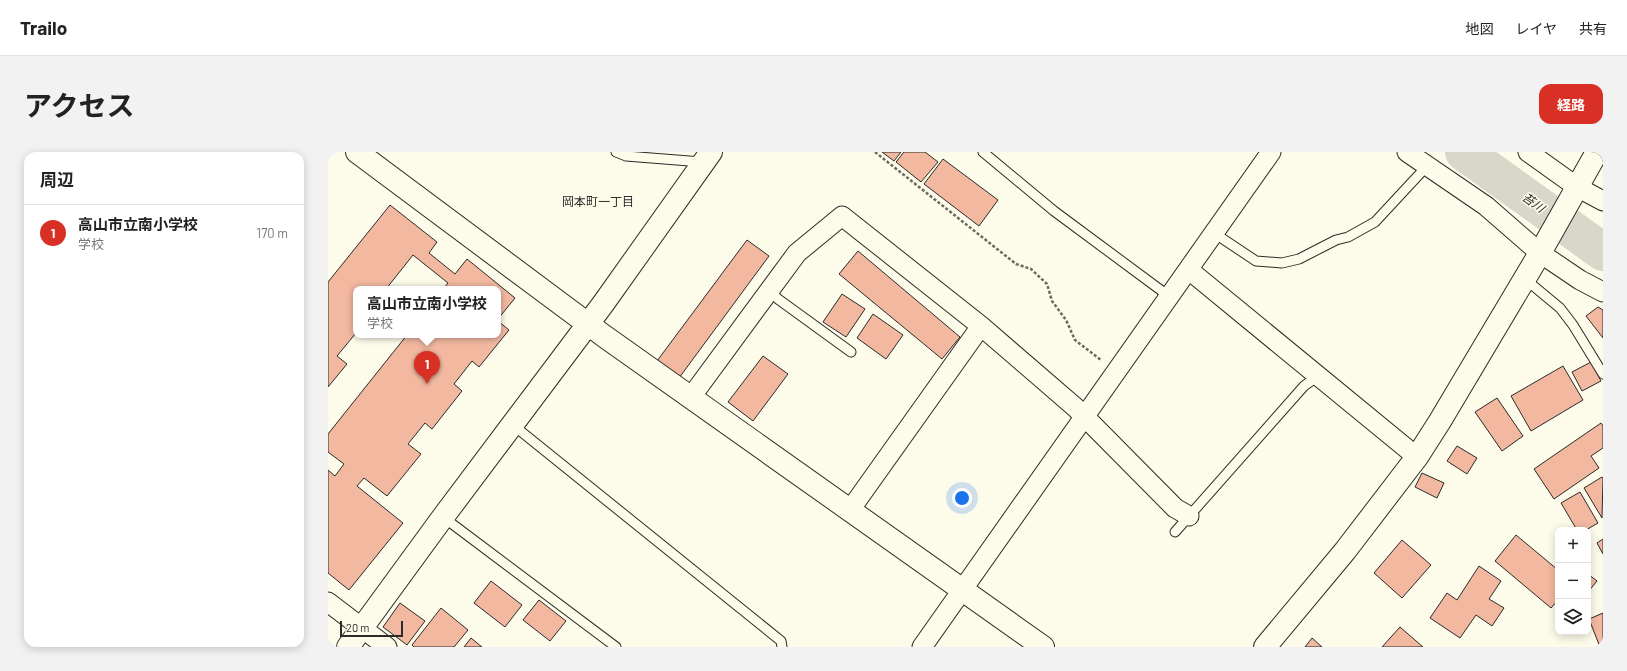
<!DOCTYPE html>
<html lang="ja">
<head>
<meta charset="utf-8">
<style>
  body { margin:0; font-family:Barlow,"Noto Sans JP",sans-serif; background:#f2f2f2; color:#222 }
  .controls { position:absolute; right:12px; bottom:12px; display:grid; overflow:hidden; border-radius:8px; box-shadow:0 2px 10px #0003 }
  .controls button { width:36px; height:36px; display:grid; place-items:center; padding:0; border:0; border-bottom:1px solid #e0e0e0; background:#fff; color:#222; font:20px sans-serif }
  .scale { position:absolute; left:12px; bottom:10px; width:63px; box-sizing:border-box; padding-left:4px; border:2px solid #2b2b2b; border-top:0; font-size:11px; line-height:14px; white-space:nowrap; color:#2b2b2b; -webkit-text-stroke:3px #fdfbea; paint-order:stroke }
  .you { position:absolute; left:634px; top:346px; width:14px; height:14px; margin:-10px; border:3px solid #fff; border-radius:50%; background:#1a73e8; box-shadow:0 0 0 6px #1a73e833 }
  .badge { display:grid; place-items:center; width:26px; height:26px; border-radius:50%; background:#d93025; color:#fff; font-size:13px; font-weight:700 }
  .pin { position:absolute; translate:-50% -33px; filter:drop-shadow(0 1px 2px #0008) }
  .pin::after { content:''; position:absolute; top:21px; width:14px; height:12px; background:inherit; clip-path:polygon(0 0,100% 0,50% 100%) }
  .popup { position:absolute; left:25px; top:134px; width:148px; height:52px; box-sizing:border-box; display:grid; place-content:center; border-radius:8px; background:#fff; filter:drop-shadow(0 1px 3px #0005); font-size:13px; white-space:nowrap; color:#767676 }
  .popup b { font-size:15px; color:#222 }
  .popup::after { content:''; position:absolute; left:50%; top:100%; margin-left:-8px; border:8px solid transparent; border-top-color:#fff }
  .list { margin:0; padding:0; list-style:none }
  h2 { display:flex; justify-content:space-between; align-items:center; height:52px; margin:0; padding:0 16px; font-size:17px }
  h2 small { font-size:13px; font-weight:400; color:#767676 }
  .list li { display:grid; grid-template-columns:26px 1fr auto; gap:12px; align-items:center; box-sizing:border-box; height:56px; padding:0 16px; border-top:1px solid #e0e0e0 }
  .list b { display:block; font-size:15px; white-space:nowrap }
  .list p { margin:0; font-size:13px; white-space:nowrap; color:#767676 }
  .list em { font-size:13px; font-style:normal; color:#767676 }
  .icon { flex:none; width:22px; height:22px; fill:none; stroke:currentColor; stroke-width:2; stroke-linecap:round; stroke-linejoin:round }
  .map { position:relative; flex:none; width:1275px; height:495px; overflow:hidden; border-radius:12px }
  header { display:flex; align-items:center; gap:24px; box-sizing:border-box; height:56px; padding:0 20px; background:#fff; border-bottom:1px solid #e0e0e0 }
  header strong { font-size:19px }
  nav { display:flex; gap:22px; margin-inline-start:auto; font-size:14px }
  .intro { display:flex; align-items:center; justify-content:space-between; box-sizing:border-box; height:96px; padding:0 24px }
  h1 { margin:0; font-size:28px }
  .button { padding:10px 18px; border-radius:12px; background:#d93025; color:#fff; font-size:14px; font-weight:700 }
  main { display:flex; gap:24px; padding:0 24px }
  aside { flex:1; background:#fff; border-radius:12px; box-shadow:0 2px 10px #0003 }
  .map>svg:first-child { display:block }
  .lines { fill:none; stroke-linecap:round; stroke-linejoin:round }
  .river { stroke:#d8d7c9; stroke-width:38 }
  .building { fill:#f2b8a0; stroke:#2b2b2b }
  .service-casing { stroke:#2b2b2b; stroke-width:11 }
  .minor-casing { stroke:#2b2b2b; stroke-width:21 }
  .tertiary-casing { stroke:#2b2b2b; stroke-width:24 }
  .path { stroke:#6a6964; stroke-width:2.5; stroke-dasharray:3 2; stroke-linecap:butt }
  .service { stroke:#fdfbea; stroke-width:9 }
  .minor { stroke:#fdfbea; stroke-width:19 }
  .tertiary { stroke:#fdfbea; stroke-width:22 }
  .labels { text-anchor:middle; dominant-baseline:central; stroke-width:3; stroke-linejoin:round; paint-order:stroke }
  .neighbourhood-label { font-size:12px; fill:#2b2b2b; stroke:#fdfbea }
  .water-label { font-size:12px; font-style:italic; fill:#2b2b2b; stroke:#fdfbea }
</style>
</head>
<body>
<header>
<strong>Trailo</strong>
<nav><a>地図</a><a>レイヤ</a><a>共有</a></nav>
</header>
<div class="intro"><h1>アクセス</h1><a class="button">経路</a></div>
<main>
<aside>
<h2>周辺<small></small></h2>
<ul class="list">
<li><span class="badge">1</span><div><b>高山市立南小学校</b><p>学校</p></div><em>170 m</em></li>
</ul>
</aside>
<div class="map">
<svg width="1275" height="495" viewBox="0 0 1275 495">
  <rect width="100%" height="100%" fill="#fdfbea"/>
  <g class="lines">
    <path class="river" d="M1136,0L1275,100"/>
  </g>
  <path class="building" d="M554,0H573L566,9Z
    M576,0H597L610,10L593,30L568,10Z
    M615,7L670,48L651,74L596,32Z
    M62,53L109,90L101,101L127,122L139,107L187,146L170,167V137H115L120,131L85,103L58,137H28V181L9,204L19,212L0,235V130Z
    M419,88L441,104L351,226L329,209Z
    M530,99L632,185L614,207L511,122Z
    M514,142L537,157L518,185L495,170Z
    M1270,155L1275,158V186L1258,164Z
    M545,162L575,183L558,207L529,186Z
    M170,169L181,178L151,215L144,209L126,232L134,239L104,277L97,271L80,292L93,302L59,344L36,326L29,334L75,371L21,438L0,421V318L7,324L16,312L0,300V282L79,183H170Z
    M435,204L460,222L425,269L400,250Z
    M1263,210L1273,229L1254,239L1244,220Z
    M1235,214L1255,248L1203,279L1183,244Z
    M1169,246L1195,284L1174,299L1147,260Z
    M1273,271L1275,274V296L1263,304L1271,316L1226,347L1206,317Z
    M1129,294L1149,306L1139,322L1119,309Z
    M1094,321L1116,331L1109,346L1087,335Z
    M1274,325L1275,326L1274,366L1256,336Z
    M1252,340L1270,371L1258,378H1249L1233,351Z
    M1188,383L1230,418V448L1223,456L1167,409Z
    M1275,387V402L1269,391Z
    M1074,388L1103,413L1074,446L1046,421Z
    M1151,414L1173,429L1161,447L1176,456L1164,474L1148,463L1132,486L1102,466L1119,441L1129,448Z
    M1260,422L1269,429L1260,440Z
    M163,429L194,453L177,475L146,451Z
    M211,448L238,469L222,489L195,468Z
    M72,451L97,469L79,493L55,475Z
    M113,456L140,478L126,495H86L84,493Z
    M1275,461V495H1272L1261,467Z
    M1072,475L1095,495H1054Z
    M143,486L154,495H136Z
    M984,486L994,495H977Z"/>
  <g class="lines">
    <g class="service-casing">
      <path id="service" d="M288,0L298,4L374,10
        M655,0L726,59L842,145
        M886,81L928,109L954,111L971,107L1008,88L1020,85L1047,70L1099,14
        M1197,127L1232,156L1245,173L1275,222
        M441,138L450,147L523,200
        M185,273L453,489L454,495
        M115,365L288,495
        M847,380L976,234L990,224"/>
    </g>
    <g class="minor-casing">
      <path id="minor" d="M1079,0L1158,54L1212,101L1252,128L1275,140
        M1200,0L1249,35L1275,49
        M861,118L1089,305
        M363,245L469,101L514,64L653,174L748,256L847,356L861,364
        M522,358L653,174
        M0,450L59,495
        M594,495L943,0"/>
    </g>
    <g class="tertiary-casing">
      <path id="tertiary" d="M29,0L276,184L715,495
        M20,495L115,365L275,152L383,0
        M937,495L1017,399L1089,305L1112,269L1212,101L1269,0"/>
    </g>
    <path class="path" d="M547,0L688,112L703,117L719,132L724,149L738,168L747,188L773,208"/>
    <use href="#service" class="service"/>
    <use href="#minor" class="minor"/>
    <use href="#tertiary" class="tertiary"/>
  </g>
  <g class="labels">
    <g class="neighbourhood-label">
      <text x="270" y="49">岡本町一丁目</text>
    </g>
    <g class="water-label">
      <text transform="translate(1206 50) rotate(36)">苔川</text>
    </g>
  </g>
</svg>
<div class="controls">
<button>+</button>
<button>−</button>
<button><svg class="icon" aria-label="layers" viewBox="0 0 24 24"><path d="M12 4l9 5-9 5-9-5zM3 14l9 5 9-5"/></svg></button>
</div>
<div class="scale">20 m</div>
<div class="you"></div>
<div class="pin badge" style="left:99px;top:232px">1</div>
<div class="popup"><b>高山市立南小学校</b>学校</div>
</div>
</main>
</body>
</html>
